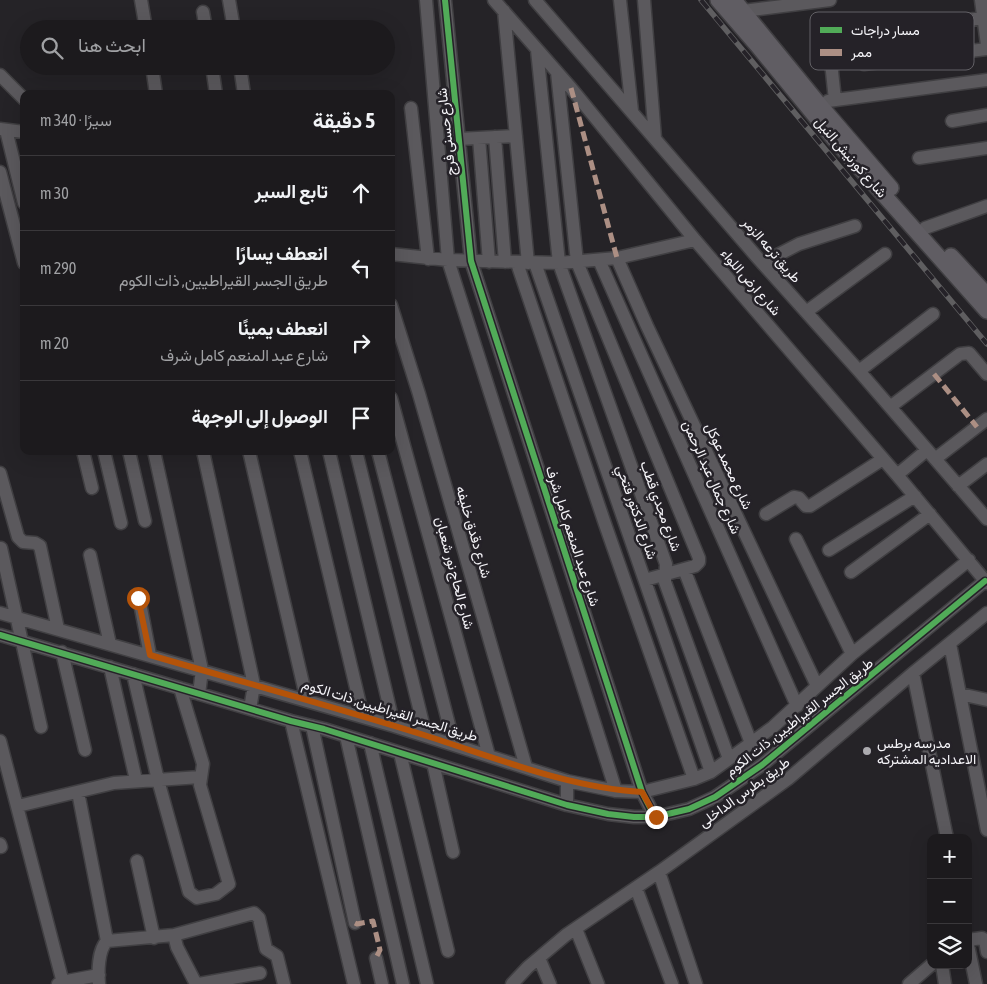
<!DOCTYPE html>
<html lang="ar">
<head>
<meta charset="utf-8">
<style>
  body { margin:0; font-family:"Asap Condensed",Vazirmatn,sans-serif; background:#252326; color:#f1f3f6; direction:rtl }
  .controls { position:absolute; right:15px; bottom:15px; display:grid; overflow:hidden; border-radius:10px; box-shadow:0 5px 20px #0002 }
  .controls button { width:45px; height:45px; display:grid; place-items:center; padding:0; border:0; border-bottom:1px solid #3a383b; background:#1c1a1d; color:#f1f3f6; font:25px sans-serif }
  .stop { position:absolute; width:15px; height:15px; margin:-11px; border:4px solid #b45309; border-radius:50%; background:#fff }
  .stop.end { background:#b45309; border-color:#fff; box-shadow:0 1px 5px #0008 }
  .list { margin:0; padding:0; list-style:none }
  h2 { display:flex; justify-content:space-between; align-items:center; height:65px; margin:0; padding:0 20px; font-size:21px }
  h2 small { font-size:16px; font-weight:400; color:#a0a1a4 }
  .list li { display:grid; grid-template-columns:32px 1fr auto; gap:15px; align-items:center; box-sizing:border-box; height:75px; padding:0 20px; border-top:1px solid #3a383b }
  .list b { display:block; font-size:19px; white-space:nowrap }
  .list p { margin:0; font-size:16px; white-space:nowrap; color:#a0a1a4 }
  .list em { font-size:16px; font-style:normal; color:#a0a1a4 }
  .icon { flex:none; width:28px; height:28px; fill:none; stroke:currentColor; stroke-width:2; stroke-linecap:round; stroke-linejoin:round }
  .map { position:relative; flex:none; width:987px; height:984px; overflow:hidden; direction:ltr }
  .search { position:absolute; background:#1c1a1d; box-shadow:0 5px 20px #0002; left:20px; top:20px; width:375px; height:55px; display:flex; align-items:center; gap:12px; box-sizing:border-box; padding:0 18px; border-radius:28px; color:#a0a1a4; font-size:19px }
  .panel { position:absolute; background:#1c1a1d; box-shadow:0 5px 20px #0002; left:20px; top:90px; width:375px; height:365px; border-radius:10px; direction:rtl }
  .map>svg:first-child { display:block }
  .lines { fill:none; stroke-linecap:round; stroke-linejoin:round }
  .minor-casing { stroke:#403f42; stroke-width:15 }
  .major-casing { stroke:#403f42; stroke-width:18 }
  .minor { stroke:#5b595d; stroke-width:12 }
  .major { stroke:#605d63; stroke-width:15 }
  .rail-casing { stroke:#5f5e60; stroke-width:5.5 }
  .rail { stroke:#252228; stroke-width:4; stroke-dasharray:11; stroke-linecap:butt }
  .quiet { stroke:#ac8f84; stroke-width:5; stroke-dasharray:10 5; stroke-linecap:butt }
  .cycleway-casing { stroke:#252228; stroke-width:9 }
  .cycleway { stroke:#51ab58; stroke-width:6 }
  .route { stroke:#b45309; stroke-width:6 }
  .poi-dot { fill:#acabaf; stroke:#252228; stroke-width:2 }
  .labels { text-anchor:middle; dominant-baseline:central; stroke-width:5; stroke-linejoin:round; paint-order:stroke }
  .street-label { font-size:14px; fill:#f5f4f8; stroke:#252228 }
  .poi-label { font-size:14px; fill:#f5f4f8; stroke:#252228; text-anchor:start }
  .key { fill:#252228; stroke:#636166; stroke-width:1 }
  .key-label { font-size:14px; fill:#f5f4f8 }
</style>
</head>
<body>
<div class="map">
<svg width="987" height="984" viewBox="0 0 987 984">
  <rect width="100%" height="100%" fill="#252327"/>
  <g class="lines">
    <g class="minor-casing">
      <path id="minor" d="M141,0L146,29
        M229,0L234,29
        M426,0L448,260L616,791
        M445,0L471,261L642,792L655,817
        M494,0L571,88L695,240L897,475L987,583
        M535,0L756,256L859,371L987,519
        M620,0L632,111
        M644,0L655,138
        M981,0L987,45
        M504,11L528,263
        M743,11L830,0
        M203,12L206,29
        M537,50L559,263L666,564L665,582L729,759
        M864,64L987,49
        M152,66L156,94
        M212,66L216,94
        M240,66L244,94
        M557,72L577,262L699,558V562L695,566L645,580
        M0,75L24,99
        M835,100L829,43L833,37L983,18
        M828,101L987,80
        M411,108L428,259
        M952,121L987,115
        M0,129L24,132
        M6,130L24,203
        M495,137L505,262
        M479,138L489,262
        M459,139L516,136
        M919,158L987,148
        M0,172L24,263
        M925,228L987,206
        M391,254L448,260L559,263L617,258L695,240
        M617,258L647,326L817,686
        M599,260L797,706
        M517,263L605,524L694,779
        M535,263L711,772
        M762,263L799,244L855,226
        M391,305L419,394L526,767
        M806,312L885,254
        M859,371L933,314
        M391,398L489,756
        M890,407L960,354L969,353L987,374
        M83,451L92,488
        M104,451L121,523
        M129,451L145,521
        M154,451L202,670L199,694
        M203,451L254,685L250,709
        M249,451L307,701
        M300,451L363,717
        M329,451L394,726
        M356,451L426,736
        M378,451L454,744
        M935,459L987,419
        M0,473L18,537L23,542L35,543L40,546L58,629
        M897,475L927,450
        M958,486L987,464
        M766,514L794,497L799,498L806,506H810L883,459
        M796,539L852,654
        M1,548L41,727
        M829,550L915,496
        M90,555L110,644
        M684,569L751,743
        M851,572L930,514
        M139,598L150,655
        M0,613L394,726L567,781L616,791L642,792L694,779L711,772L729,759L773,727L852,654L969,560
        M0,635L291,721L324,729L567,805L608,814L634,817H655L689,809L715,797L762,765L985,581
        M950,644L987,830
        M62,652L85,750
        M110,667L136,780
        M913,673L947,838
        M133,674L158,780L189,892L197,898L216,894L229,884L200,785L203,764L180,688
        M960,694L987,700
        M291,721L354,984
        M312,726L355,923
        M346,736L403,984
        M0,741L62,979V984
        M370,743L427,984
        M400,753L448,951
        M433,763L453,852
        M78,792L107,941
        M567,805V781
        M18,806L114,783L200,777
        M0,844L1,847
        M137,861L154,938
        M659,872L696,984
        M636,888L672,984
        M576,929L598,984
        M174,935L177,947L196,984
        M968,940L982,938L985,940L987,952
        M107,941L174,935L254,913L259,918L266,949L277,956L284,984
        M968,945L976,984
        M376,958L382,984
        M539,958L550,984
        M942,965L945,984
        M58,984L67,981L99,975
        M99,984C98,972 98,950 107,941
        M199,984L260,973
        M512,984L528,967L566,935L659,872L788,779L913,673L987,613
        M909,984L931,965"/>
    </g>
    <g class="major-casing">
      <path id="major" d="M718,0L757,45L834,139L987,311
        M734,0L818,103L891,188
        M951,256L987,295"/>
    </g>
    <use href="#minor" class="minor"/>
    <use href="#major" class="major"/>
    <g class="rail-casing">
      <path id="rail" d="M701,0L987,344"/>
    </g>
    <use href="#rail" class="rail"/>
    <path class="quiet" d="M571,88L617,258
      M934,374L977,427
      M355,923L357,924L373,921L380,950L376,958"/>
    <g class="cycleway-casing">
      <path id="cycleway" d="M445,0L471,261L642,792L655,817
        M0,635L291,721L324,729L567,805L608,814L634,817H655L689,809L715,797L762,765L985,581"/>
    </g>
    <use href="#cycleway" class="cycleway"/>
  </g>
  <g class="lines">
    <path class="route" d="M138,598L150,655C242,682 335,707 427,736C496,758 570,788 642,792L656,817"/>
  </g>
  <circle class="poi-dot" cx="867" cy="751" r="5"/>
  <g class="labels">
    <g class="street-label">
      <text transform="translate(446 132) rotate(-96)">شارع حسنى فرج</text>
      <text transform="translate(851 157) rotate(49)">شارع كورنيش النيل</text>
      <text transform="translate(772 250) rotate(49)">طريق ترعه الزمر</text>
      <text transform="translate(751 282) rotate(49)">شارع ارض اللواء</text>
      <text transform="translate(729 466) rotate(65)">شارع محمد عوكل</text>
      <text transform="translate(712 477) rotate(66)">شارع جمال عبد الرحمن</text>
      <text transform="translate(661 506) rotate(70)">شارع مجدي قطب</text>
      <text transform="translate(637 512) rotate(71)">شارع الدكتور فتحي</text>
      <text transform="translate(474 532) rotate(74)">شارع دقدق خليفه</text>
      <text transform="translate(573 536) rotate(72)">شارع عبد المنعم كامل شرف</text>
      <text transform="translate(455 573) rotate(75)">شارع الحاج نور شعبان</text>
      <text transform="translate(390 710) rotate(17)">طريق الجسر القيراطيين, ذات الكوم</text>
      <text transform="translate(799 717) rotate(-38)">طريق الجسر القيراطيين, ذات الكوم</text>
      <text transform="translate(744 792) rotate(-36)">طريق بطرس الداخلى</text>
    </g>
    <g class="poi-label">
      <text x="877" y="743">مدرسه برطس<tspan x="877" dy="16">الاعداديه المشتركه</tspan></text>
    </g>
  </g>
  <rect x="810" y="12" width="164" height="58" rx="8" class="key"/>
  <rect x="820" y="27" width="22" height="6" fill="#51ab58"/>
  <rect x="820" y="49" width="22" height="7" fill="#ac8f84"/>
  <g class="key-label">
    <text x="851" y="35">مسار دراجات</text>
    <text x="851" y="57">ممر</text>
  </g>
</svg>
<div class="controls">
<button>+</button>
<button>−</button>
<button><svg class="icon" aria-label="layers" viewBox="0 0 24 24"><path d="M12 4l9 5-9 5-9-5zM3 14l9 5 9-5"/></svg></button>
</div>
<div class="stop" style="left:138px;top:598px"></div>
<div class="stop end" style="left:656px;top:817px"></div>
<div class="search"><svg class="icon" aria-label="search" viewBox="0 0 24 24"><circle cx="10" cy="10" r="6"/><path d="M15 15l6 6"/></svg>ابحث هنا</div>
<section class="panel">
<h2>5 دقيقة<small>سيرًا · 340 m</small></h2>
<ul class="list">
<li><svg class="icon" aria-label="ahead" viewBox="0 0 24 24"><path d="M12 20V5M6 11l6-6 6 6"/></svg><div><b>تابع السير</b></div><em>30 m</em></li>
<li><svg class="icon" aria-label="left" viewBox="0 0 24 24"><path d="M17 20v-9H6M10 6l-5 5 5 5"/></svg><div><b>انعطف يسارًا</b><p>طريق الجسر القيراطيين, ذات الكوم</p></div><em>290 m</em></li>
<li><svg class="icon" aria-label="right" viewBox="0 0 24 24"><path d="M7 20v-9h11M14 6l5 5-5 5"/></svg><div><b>انعطف يمينًا</b><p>شارع عبد المنعم كامل شرف</p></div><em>20 m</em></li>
<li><svg class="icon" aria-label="arrive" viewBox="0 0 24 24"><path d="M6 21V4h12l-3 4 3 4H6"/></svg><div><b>الوصول إلى الوجهة</b></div></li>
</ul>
</section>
</div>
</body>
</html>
